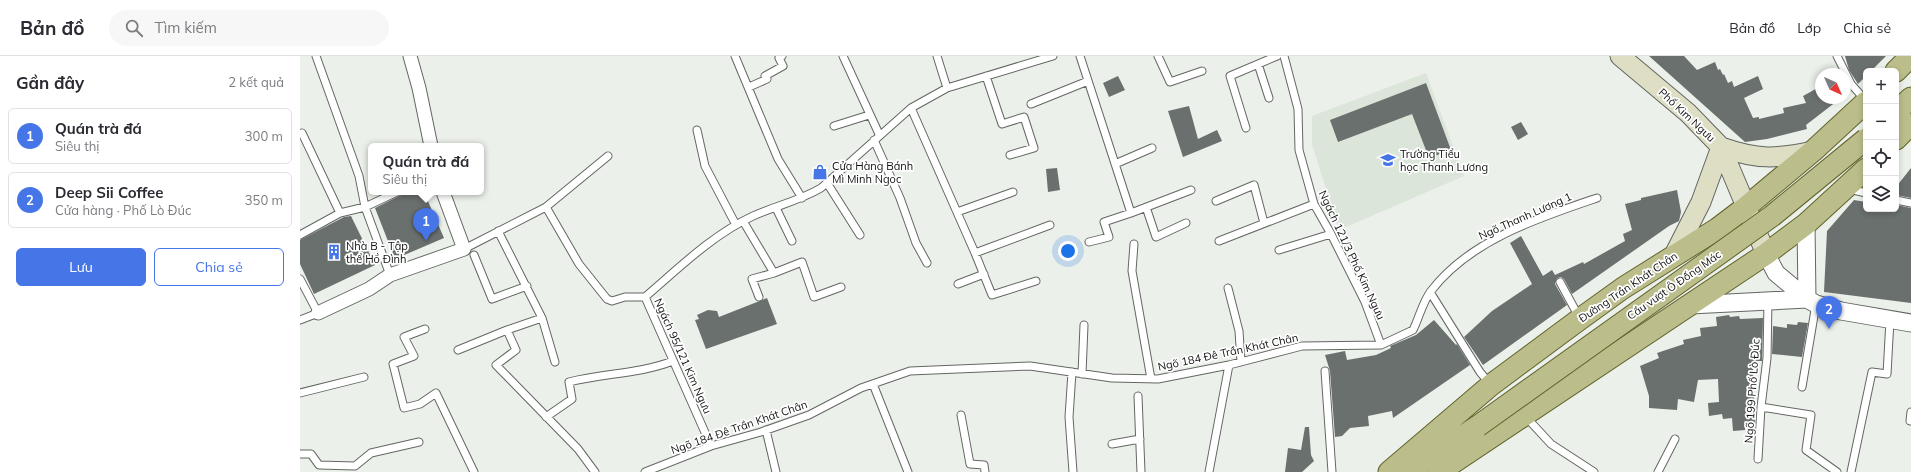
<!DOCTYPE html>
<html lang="vi">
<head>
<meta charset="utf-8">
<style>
  body { margin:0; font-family:Mulish,sans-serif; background:#f7f7f7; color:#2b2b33 }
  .controls { position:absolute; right:12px; top:12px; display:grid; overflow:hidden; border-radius:6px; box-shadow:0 2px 6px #0003 }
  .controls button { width:36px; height:36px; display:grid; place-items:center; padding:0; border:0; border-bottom:1px solid #e1e1e2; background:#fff; color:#2b2b33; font:20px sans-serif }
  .compass { position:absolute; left:1515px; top:12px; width:36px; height:36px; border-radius:50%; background:#fff; box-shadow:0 2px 6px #0003; rotate:135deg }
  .you { position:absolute; left:768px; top:195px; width:14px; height:14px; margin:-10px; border:3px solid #fff; border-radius:50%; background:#1a73e8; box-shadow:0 0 0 6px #1a73e833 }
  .badge { display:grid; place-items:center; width:26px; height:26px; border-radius:50%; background:#4575e7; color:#fff; font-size:13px; font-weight:700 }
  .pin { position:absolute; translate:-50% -33px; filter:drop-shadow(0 1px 2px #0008) }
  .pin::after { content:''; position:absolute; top:21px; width:14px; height:12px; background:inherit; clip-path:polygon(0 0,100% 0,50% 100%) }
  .popup { position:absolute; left:68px; top:87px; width:116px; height:52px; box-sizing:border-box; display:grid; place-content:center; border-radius:6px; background:#fff; filter:drop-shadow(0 1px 3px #0005); font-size:13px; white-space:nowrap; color:#7c7c81 }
  .popup b { font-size:15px; color:#2b2b33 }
  .popup::after { content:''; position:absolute; left:50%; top:100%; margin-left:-8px; border:8px solid transparent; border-top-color:#fff }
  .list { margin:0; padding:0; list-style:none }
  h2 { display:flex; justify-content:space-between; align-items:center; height:52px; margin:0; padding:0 16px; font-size:17px }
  h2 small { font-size:13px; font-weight:400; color:#7c7c81 }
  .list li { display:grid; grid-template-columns:26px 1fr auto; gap:12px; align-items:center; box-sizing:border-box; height:56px; margin:0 8px 8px; padding:0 8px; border:1px solid #e1e1e2; border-radius:6px }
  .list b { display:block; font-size:15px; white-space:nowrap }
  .list p { margin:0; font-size:13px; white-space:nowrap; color:#7c7c81 }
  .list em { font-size:13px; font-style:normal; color:#7c7c81 }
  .actions { display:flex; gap:8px; padding:12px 16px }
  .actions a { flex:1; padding:9px 0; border:1px solid #4575e7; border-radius:6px; text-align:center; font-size:14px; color:#4575e7 }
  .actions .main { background:#4575e7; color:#fff }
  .icon { flex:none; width:22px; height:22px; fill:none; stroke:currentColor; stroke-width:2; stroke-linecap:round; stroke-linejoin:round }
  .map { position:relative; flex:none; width:1611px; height:416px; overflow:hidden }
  header { display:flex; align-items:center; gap:24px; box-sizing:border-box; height:56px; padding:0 20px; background:#fff; border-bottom:1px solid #e1e1e2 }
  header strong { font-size:19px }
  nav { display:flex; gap:22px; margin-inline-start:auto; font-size:14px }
  .search { width:280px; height:36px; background:#f7f7f7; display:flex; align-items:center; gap:10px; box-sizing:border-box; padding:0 14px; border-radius:22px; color:#7c7c81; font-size:15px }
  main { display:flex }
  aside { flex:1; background:#fff }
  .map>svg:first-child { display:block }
  .built { fill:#dce5d9 }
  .building { fill:#6a706d }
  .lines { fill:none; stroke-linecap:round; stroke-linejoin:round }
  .service-casing { stroke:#636762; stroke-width:9 }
  .minor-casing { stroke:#636762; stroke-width:15 }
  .tertiary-casing { stroke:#636762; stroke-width:19 }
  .secondary-casing { stroke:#636762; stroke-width:21 }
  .primary-casing { stroke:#61642c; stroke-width:23 }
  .service { stroke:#fff; stroke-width:7 }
  .minor { stroke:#fff; stroke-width:13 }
  .tertiary { stroke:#fff; stroke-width:17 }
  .secondary { stroke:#dddec4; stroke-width:19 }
  .primary { stroke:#bbbd8a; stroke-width:21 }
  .primary-bridge-casing { stroke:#61642c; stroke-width:23; stroke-linecap:butt }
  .primary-bridge { stroke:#bbbd8a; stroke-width:21 }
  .labels { text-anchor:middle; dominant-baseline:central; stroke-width:3.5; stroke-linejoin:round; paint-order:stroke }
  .street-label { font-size:11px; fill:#0f110f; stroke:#fff }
  .poi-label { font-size:11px; fill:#0f110f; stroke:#fff; text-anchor:start }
</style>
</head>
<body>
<header>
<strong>Bản đồ</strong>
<div class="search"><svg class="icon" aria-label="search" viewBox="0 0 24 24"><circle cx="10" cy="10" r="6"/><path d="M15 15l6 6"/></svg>Tìm kiếm</div>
<nav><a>Bản đồ</a><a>Lớp</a><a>Chia sẻ</a></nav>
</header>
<main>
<aside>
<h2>Gần đây<small>2 kết quả</small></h2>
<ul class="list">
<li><span class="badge">1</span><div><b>Quán trà đá</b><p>Siêu thị</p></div><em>300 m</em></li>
<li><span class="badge">2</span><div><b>Deep Sii Coffee</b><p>Cửa hàng · Phố Lò Đúc</p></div><em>350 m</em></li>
</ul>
<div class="actions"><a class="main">Lưu</a><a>Chia sẻ</a></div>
</aside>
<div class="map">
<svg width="1611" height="416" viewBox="0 0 1611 416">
  <rect width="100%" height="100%" fill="#ecf0ea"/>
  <path class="built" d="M1126,17L1164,120L1039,174L1012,88V60Z"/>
  <path class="building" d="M1349,0H1384L1397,14L1415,6L1418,14L1420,13L1423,19L1424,18L1428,27L1432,25L1434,31L1458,20L1463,33L1444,42L1453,62L1459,61V63L1484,57L1483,52L1506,47L1503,40L1521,30V42H1541L1506,69L1507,73L1467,83L1445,86Z
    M1545,0H1586L1571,15H1566V20L1558,28L1549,14Z
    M818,20L825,34L809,41L803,27Z
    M1126,27L1151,94L1129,102L1112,58L1038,86L1030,64Z
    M889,50L898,83L917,74L922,85L883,101L868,55Z
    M1221,66L1228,78L1218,84L1211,71Z
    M757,112L760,134L748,136L746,113Z
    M1611,112V142L1596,139V131Z
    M1377,134L1381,156L1379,165L1369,170L1272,238L1264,223L1261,221L1257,222L1255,228L1267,249L1183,309L1164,281L1192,255L1232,228L1210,187L1221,180L1243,220L1252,214L1255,219L1283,206L1284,208L1325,185L1323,178L1332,174L1325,148L1341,144V142Z
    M107,136H124L144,182L95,203L75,152Z
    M1554,144L1566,146V153L1596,154V149L1611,152V247L1524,236L1527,175Z
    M51,160L75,209L14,238L0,208V184L44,161Z
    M467,242L477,268L406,293L395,264L399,263L397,259L408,254L417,255L419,261Z
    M1429,259L1430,261L1439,260L1440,263L1463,262L1462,305H1453L1455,370H1445V374L1433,375L1432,362L1423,363L1422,358L1409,360L1408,347L1419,346L1418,323L1398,324L1394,346L1378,343L1377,354L1349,352V340L1340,310L1359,302L1357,297L1384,288L1383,284L1401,280L1400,272L1417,270L1416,261Z
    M1134,264L1156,289L1157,288L1170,309L1093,362L1092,355L1068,360L1069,370L1050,372L1042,380L1035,381L1030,315L1025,299L1045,295L1047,304L1076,299L1091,292L1090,290L1116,279Z
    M1498,266L1508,267L1502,301L1472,298L1473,270L1487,272V268L1497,269Z
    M1005,371H1009L1011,399L1014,405L1002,416H985L988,392L1001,394Z"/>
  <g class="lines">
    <g class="service-casing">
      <path id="service" d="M16,0L59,120L65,151L90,219
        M435,0L478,103L502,142
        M543,0L579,78
        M637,0L647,32
        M780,0L831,157L891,134
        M858,0L870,26L902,15
        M984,0L998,53L999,94L1014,148L1031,178L1065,246L1081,289
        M1537,0L1551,28L1566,45
        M958,8L969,42
        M686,20L702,68L724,61L734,92L710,99
        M449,31L467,23L465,20L483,10L479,2L482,0
        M731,48L788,25
        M611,52L675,197L692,239L736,225
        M534,70L569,59
        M946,72L930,20L977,0
        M397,74L405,110L436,169
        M2,77L40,157
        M574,84L600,142L616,187L627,207
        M815,108L852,92
        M527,127L560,179
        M1549,133L1566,137
        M1596,144L1611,147
        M916,145L954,129L964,167
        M246,151L279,208L307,243L312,245L325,241H345C379,212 412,179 453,160C475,150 499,145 521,132L611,52L647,32L753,0
        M846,151L856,181L886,167
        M476,152L492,185
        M657,156L713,136
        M443,165L474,217L452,223L459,241
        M198,175L242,262L255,306
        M0,179L40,157L65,151L97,136
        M919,185L1014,148
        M789,186L809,181L804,166L831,157
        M834,188L832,215L851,323
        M164,193L246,151L308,100
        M979,194L1031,178
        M675,197L750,169
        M174,199L192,243L227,230
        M474,217L502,206L514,241L541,231
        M0,223L18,257L0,264
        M1260,226L1279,261
        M658,228L684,218
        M928,232L939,275L941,306
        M1130,236L1180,316L1190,328
        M345,241L411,390
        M125,273L104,281L114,300L93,308L104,352L120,348L136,337L174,416
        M207,274L216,294L196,309L278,393L295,416
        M158,294L207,274L242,262
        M1025,315L1032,416
        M772,316L769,361L773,416
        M782,318L784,269
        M573,328L608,416
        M1502,331L1516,248
        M0,337L64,321
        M838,340L841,416
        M1461,351L1511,359L1506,394L1537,416
        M661,359L670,408L684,409L685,416
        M246,361L272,343L269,326C305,317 339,318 373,305
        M1226,361L1251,388L1294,416
        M1610,365L1611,356
        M466,374L476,416
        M812,388L840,383
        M0,398H11L19,409L55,410L71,397L119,386
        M1458,403L1461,351L1467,302L1468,244
        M345,416L411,390L461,376L509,359L561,332L610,315L730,310L812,322L858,323L929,309L1002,290L1081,289L1113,274C1119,262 1123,245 1131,235C1170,184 1238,162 1297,142
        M909,416L929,309
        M1358,416L1375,383
        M1551,416L1572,316L1587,318L1590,264"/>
    </g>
    <g class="minor-casing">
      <path id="minor" d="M110,0L119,32L131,90
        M18,257L69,233L90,219L164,193L143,136"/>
    </g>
    <g class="tertiary-casing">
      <path id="tertiary" d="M1506,168L1507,243
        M1466,198L1476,217L1507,243L1516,248L1541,255L1611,267
        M1390,249L1507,243"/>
    </g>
    <g class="secondary-casing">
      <path id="secondary" d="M1320,0L1388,57L1421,91L1466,198
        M1374,199L1401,146L1421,91C1458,104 1476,103 1513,95"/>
    </g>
    <g class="primary-casing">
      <path id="primary" d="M1596,15L1611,0
        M1596,56L1611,42
        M1596,83L1611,68
        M1089,416L1191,329L1280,263L1323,232L1417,173L1446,151L1513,95L1566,46
        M1101,416L1124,406L1178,370
        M1139,416L1466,198L1506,168L1566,113"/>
    </g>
    <use href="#service" class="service"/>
    <use href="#minor" class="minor"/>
    <use href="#tertiary" class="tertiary"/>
    <use href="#secondary" class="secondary"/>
    <use href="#primary" class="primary"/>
    <g class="primary-bridge-casing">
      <path id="primary-bridge" d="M1178,370L1472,160L1566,83"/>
    </g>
    <use href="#primary-bridge" class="primary-bridge"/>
  </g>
  <defs>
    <g id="school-bare" transform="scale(1.2)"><path d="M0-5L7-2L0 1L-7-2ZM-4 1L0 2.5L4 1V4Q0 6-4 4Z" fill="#4575e7" stroke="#fff" stroke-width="2.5" paint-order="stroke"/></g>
    <g id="shop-bare" transform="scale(1.2)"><path d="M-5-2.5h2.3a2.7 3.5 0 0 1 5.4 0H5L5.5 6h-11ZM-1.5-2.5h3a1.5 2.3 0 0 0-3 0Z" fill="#4575e7" stroke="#fff" stroke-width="2.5" paint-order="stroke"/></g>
    <g id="building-bare" transform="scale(1.2)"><path d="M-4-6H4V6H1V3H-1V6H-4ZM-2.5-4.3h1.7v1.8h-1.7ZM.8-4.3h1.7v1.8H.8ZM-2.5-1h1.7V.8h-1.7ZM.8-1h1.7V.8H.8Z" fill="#4575e7" stroke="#fff" stroke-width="2.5" paint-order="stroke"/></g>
  </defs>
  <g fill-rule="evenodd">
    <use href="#school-bare" x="1088" y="104"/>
    <use href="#shop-bare" x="520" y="116"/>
    <use href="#building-bare" x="34" y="196"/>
  </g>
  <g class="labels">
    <g class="street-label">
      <text transform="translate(1387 59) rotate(43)">Phố Kim Ngưu</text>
      <text transform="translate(1225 160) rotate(-24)">Ngõ Thanh Lương 1</text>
      <text transform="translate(1052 199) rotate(65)">Ngách 121/3 Phố Kim Ngưu</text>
      <text transform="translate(1374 229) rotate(-35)">Cầu vượt Ô Đống Mác</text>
      <text transform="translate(1328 231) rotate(-34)">Đường Trần Khát Chân</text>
      <text transform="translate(928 296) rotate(-12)">Ngõ 184 Đê Trần Khát Chân</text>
      <text transform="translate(383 300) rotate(66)">Ngách 95/121 Kim Ngưu</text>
      <text transform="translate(1452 335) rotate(-86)">Ngõ 199 Phố Lò Đúc</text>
      <text transform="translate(439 371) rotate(-19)">Ngõ 184 Đê Trần Khát Chân</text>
    </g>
    <g class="poi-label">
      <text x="1100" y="98">Trường Tiểu<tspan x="1100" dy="13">học Thanh Lương</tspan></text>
      <text x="532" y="110">Cửa Hàng Bánh<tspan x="532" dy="13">Mì Minh Ngoc</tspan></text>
      <text x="46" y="190">Nhà B - Tập<tspan x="46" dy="13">thể Hồ Đình</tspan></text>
    </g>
  </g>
</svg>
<div class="controls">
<button>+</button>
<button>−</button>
<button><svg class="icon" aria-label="locate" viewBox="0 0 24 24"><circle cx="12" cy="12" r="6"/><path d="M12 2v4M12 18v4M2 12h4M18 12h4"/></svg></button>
<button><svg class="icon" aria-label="layers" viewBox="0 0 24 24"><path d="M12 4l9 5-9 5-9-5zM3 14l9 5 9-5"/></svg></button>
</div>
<svg class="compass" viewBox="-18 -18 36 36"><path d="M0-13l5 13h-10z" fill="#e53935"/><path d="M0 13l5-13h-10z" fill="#7c7c81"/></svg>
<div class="you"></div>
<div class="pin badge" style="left:126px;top:185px">1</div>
<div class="popup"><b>Quán trà đá</b>Siêu thị</div>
<div class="pin badge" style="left:1529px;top:273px">2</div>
</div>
</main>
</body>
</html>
